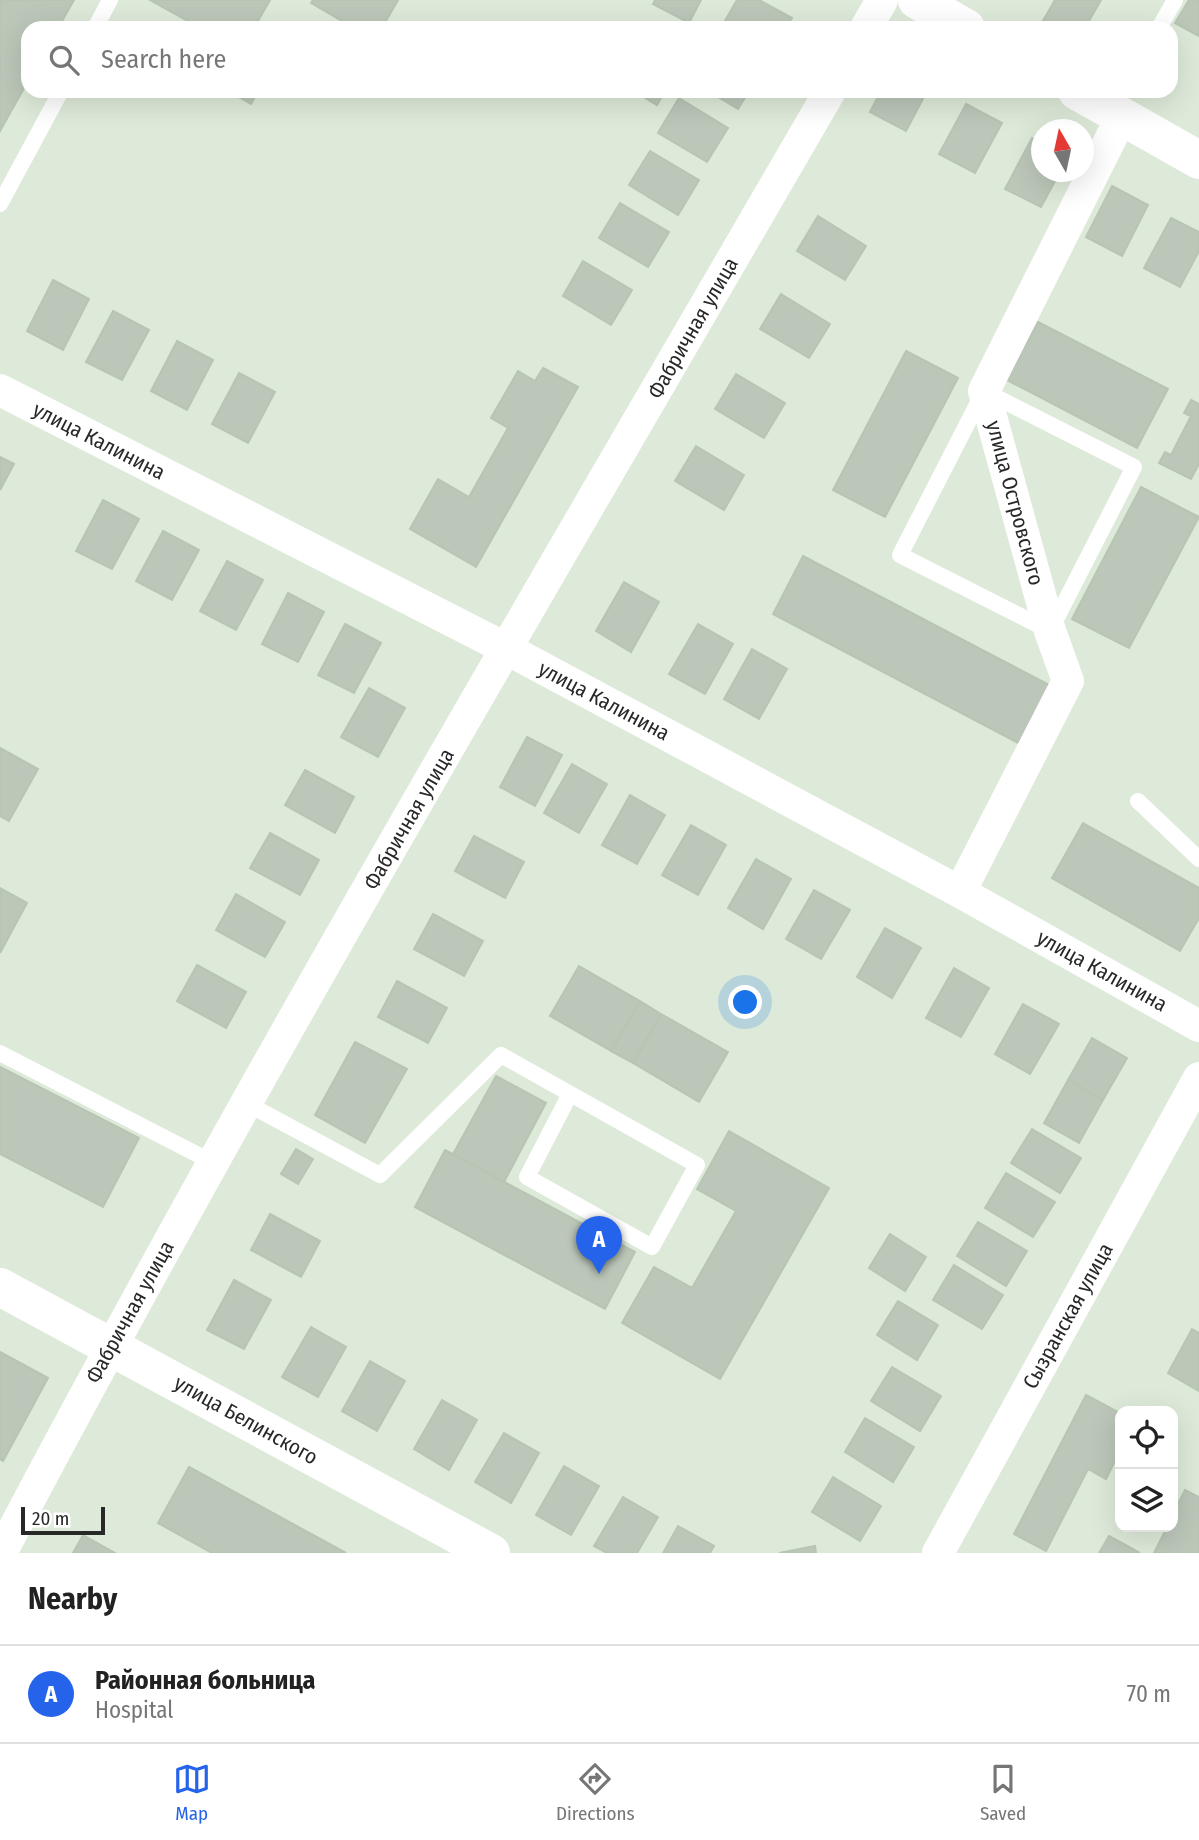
<!DOCTYPE html>
<html lang="en">
<head>
<meta charset="utf-8">
<style>
  body { margin:0; font-family:"Fira Sans Condensed",sans-serif; background:#f6f6f6; color:#222 }
  .controls { position:absolute; right:21px; bottom:21px; display:grid; overflow:hidden; border-radius:14px; box-shadow:0 7px 28px #0002 }
  .controls button { width:63px; height:63px; display:grid; place-items:center; padding:0; border:0; border-bottom:2px solid #e0e0e0; background:#fff; color:#222; font:35px sans-serif }
  .compass { position:absolute; left:1031px; top:119px; width:63px; height:63px; border-radius:50%; background:#fff; box-shadow:0 7px 28px #0002; rotate:351deg }
  .scale { position:absolute; left:21px; bottom:18px; width:84px; box-sizing:border-box; padding-left:7px; border:4px solid #282828; border-top:0; font-size:19px; line-height:24px; white-space:nowrap; color:#282828; -webkit-text-stroke:5px #fff; paint-order:stroke }
  .you { position:absolute; left:746px; top:1003px; width:24px; height:24px; margin:-18px; border:5px solid #fff; border-radius:50%; background:#1a73e8; box-shadow:0 0 0 10px #1a73e833 }
  .badge { display:grid; place-items:center; width:46px; height:46px; border-radius:50%; background:#2563eb; color:#fff; font-size:23px; font-weight:700 }
  .pin { position:absolute; translate:-50% -58px; filter:drop-shadow(0 2px 4px #0008) }
  .pin::after { content:''; position:absolute; top:37px; width:24px; height:21px; background:inherit; clip-path:polygon(0 0,100% 0,50% 100%) }
  .list { margin:0; padding:0; list-style:none }
  h2 { display:flex; justify-content:space-between; align-items:center; height:91px; margin:0; padding:0 28px; font-size:30px }
  h2 small { font-size:23px; font-weight:400; color:#767676 }
  .list li { display:grid; grid-template-columns:46px 1fr auto; gap:21px; align-items:center; box-sizing:border-box; height:98px; padding:0 28px; border-top:2px solid #e0e0e0 }
  .list b { display:block; font-size:26px; white-space:nowrap }
  .list p { margin:0; font-size:23px; white-space:nowrap; color:#767676 }
  .list em { font-size:23px; font-style:normal; color:#767676 }
  .icon { flex:none; width:38px; height:38px; fill:none; stroke:currentColor; stroke-width:2; stroke-linecap:round; stroke-linejoin:round }
  .map { position:relative; flex:none; width:1199px; height:1553px; overflow:hidden }
  .search { position:absolute; background:#fff; box-shadow:0 7px 28px #0002; left:21px; right:21px; top:21px; height:77px; display:flex; align-items:center; gap:18px; box-sizing:border-box; padding:0 24px; border-radius:21px; color:#767676; font-size:26px }
  .sheet { height:189px; background:#fff }
  nav { display:flex; justify-content:space-around; align-items:center; box-sizing:border-box; height:98px; border-top:2px solid #e0e0e0; background:#fff; font-size:19px; color:#767676 }
  nav a { display:grid; justify-items:center; gap:4px }
  nav .on { color:#2563eb }
  .map>svg:first-child { display:block }
  .building { fill:#bcc6b9; stroke:#b7c5b3; stroke-width:2 }
  .lines { fill:none; stroke-linecap:round; stroke-linejoin:round }
  .lane { stroke:#fff; stroke-width:16 }
  .street { stroke:#fff; stroke-width:32 }
  .secondary { stroke:#fff; stroke-width:38 }
  .labels { text-anchor:middle; dominant-baseline:central; stroke-width:7; stroke-linejoin:round; paint-order:stroke }
  .street-label { font-size:21px; fill:#282828; stroke:#fff }
</style>
</head>
<body>
<div class="map">
<svg width="1199" height="1553" viewBox="0 0 1199 1553">
  <rect width="100%" height="100%" fill="#deead9"/>
  <path class="building" d="M0,0H74L58,28H28V81L0,131Z
    M150,0H270L254,28H191L193,24Z
    M313,0H398L382,28H354L311,3Z
    M655,0H701L689,23L653,4Z
    M737,0H759L792,18L786,28H727L722,26Z
    M1055,0H1101L1085,28H1043L1040,26Z
    M1189,0H1199V36L1175,23Z
    M228,91H258L251,104Z
    M634,91H665L657,105Z
    M708,91H749L738,109Z
    M881,91H927L906,131L870,112Z
    M679,98L728,128L707,162L658,133Z
    M966,104L1002,123L975,173L939,154Z
    M1032,138L1042,143V172H1060L1041,207L1005,189Z
    M650,151L699,180L678,215L629,185Z
    M1112,186L1148,205L1122,256L1086,237Z
    M620,203L669,232L648,267L599,238Z
    M818,216L866,246L845,280L797,251Z
    M1171,218L1199,232V251L1180,287L1144,268Z
    M583,261L632,290L611,325L563,296Z
    M53,280L89,299L63,350L27,331Z
    M781,294L830,324L809,358L760,329Z
    M113,311L149,330L122,380L86,362Z
    M1038,322L1168,389L1137,448L1007,380Z
    M177,341L213,360L187,410L151,391Z
    M906,351L958,378L885,517L833,490Z
    M543,368L578,387L476,567L410,529L438,479L469,497L508,428L491,418L518,371L535,381Z
    M239,373L275,392L248,443L212,424Z
    M736,374L785,403L764,438L715,409Z
    M1191,400L1199,404V464L1191,479L1159,463L1165,452L1171,455L1191,416L1184,413Z
    M696,446L744,475L724,510L675,481Z
    M0,457L14,464L0,490Z
    M1141,487L1199,517L1129,648L1072,619Z
    M103,500L139,519L112,569L76,551Z
    M163,531L199,550L172,600L136,581Z
    M803,556L1053,687L1022,745L773,614Z
    M227,561L263,580L236,630L200,611Z
    M624,582L659,602L631,652L596,631Z
    M288,593L324,612L298,662L262,644Z
    M345,624L381,643L354,693L318,675Z
    M698,624L733,644L705,694L669,674Z
    M752,649L787,669L759,719L724,699Z
    M369,688L405,708L378,757L341,737Z
    M527,737L562,755L535,806L500,787Z
    M0,748L38,769L9,821L0,816Z
    M572,764L607,784L579,833L544,813Z
    M305,770L354,797L335,833L285,805Z
    M630,795L665,815L637,864L602,845Z
    M1083,823L1199,888V918L1180,951L1052,878Z
    M691,825L726,845L698,895L662,875Z
    M270,833L319,860L300,895L250,868Z
    M474,836L524,862L505,898L455,871Z
    M756,859L791,879L763,929L728,908Z
    M0,888L27,903L0,953Z
    M814,890L850,910L821,959L786,939Z
    M236,894L285,922L265,957L216,930Z
    M433,914L483,941L464,976L414,949Z
    M885,928L921,948L892,998L857,977Z
    M197,965L246,992L226,1028L177,1001Z
    M579,966L640,1001L611,1051L550,1016Z
    M954,968L989,988L961,1037L926,1018Z
    M397,981L447,1008L428,1043L378,1017Z
    M640,1001L661,1014L633,1063L611,1051Z
    M1023,1004L1059,1024L1030,1074L995,1054Z
    M661,1014L728,1052L699,1102L633,1063Z
    M1092,1038L1127,1058L1103,1100L1068,1080Z
    M355,1042L407,1069L365,1143L315,1115Z
    M0,1067L139,1138L103,1207L0,1154Z
    M496,1076L546,1103L504,1182L453,1154Z
    M1068,1080L1103,1100L1079,1143L1044,1123Z
    M1032,1129L1081,1158L1060,1193L1011,1163Z
    M729,1131L829,1188L720,1379L622,1323L654,1267L692,1288L736,1211L697,1189Z
    M296,1149L313,1159L298,1184L281,1174Z
    M445,1150L635,1252L605,1309L415,1207Z
    M1006,1173L1055,1202L1033,1237L985,1208Z
    M270,1214L320,1241L301,1277L251,1250Z
    M978,1222L1027,1251L1006,1286L957,1256Z
    M890,1234L926,1257L905,1291L869,1268Z
    M954,1265L1003,1295L982,1329L933,1300Z
    M234,1280L271,1300L244,1349L207,1330Z
    M898,1301L938,1325L917,1360L877,1335Z
    M311,1327L346,1347L318,1397L282,1377Z
    M1192,1329L1199,1333V1391L1168,1373Z
    M0,1352L48,1378L3,1461L0,1459Z
    M370,1361L405,1381L377,1431L342,1411Z
    M892,1367L941,1396L920,1431L871,1401Z
    M1086,1395L1120,1413V1451L1106,1479L1088,1469L1046,1551L1014,1534Z
    M442,1400L477,1420L449,1470L414,1449Z
    M865,1418L914,1447L893,1482L845,1452Z
    M504,1433L539,1453L511,1503L475,1482Z
    M564,1466L599,1486L571,1535L536,1515Z
    M189,1467L346,1553H212L158,1523Z
    M833,1477L881,1506L860,1541L812,1512Z
    M1185,1490L1199,1497V1553H1154L1167,1527H1173V1514Z
    M623,1497L658,1517L637,1553H607L594,1546Z
    M678,1526L714,1546L710,1553H663Z
    M83,1535L115,1553H73Z
    M1109,1536L1140,1553H1099Z
    M815,1546L816,1553H779Z"/>
  <g class="lines">
    <path class="lane" d="M95,28L110,0
      M1159,28L1175,0
      M0,204L61,91
      M984,391L1134,467L1050,631L900,555Z
      M1138,801L1199,859
      M0,1053L212,1162
      M246,1103L380,1175L501,1055L697,1165L652,1247L527,1177L570,1094"/>
    <path class="street" d="M866,28L882,0
      M0,390L507,649L960,892L1199,1026
      M960,892L1068,681L1050,631L984,391L1122,116
      M1,1553C262,1058 549,576 830,91
      M938,1553L1199,1078"/>
    <path class="secondary" d="M917,0L966,28
      M1077,91L1199,160
      M0,1287L491,1553"/>
  </g>
  <g class="labels">
    <g class="street-label">
      <text transform="translate(693 328) rotate(-60)">Фабричная улица</text>
      <text transform="translate(99 441) rotate(27)">улица Калинина</text>
      <text transform="translate(1015 503) rotate(75)">улица Островского</text>
      <text transform="translate(604 701) rotate(28)">улица Калинина</text>
      <text transform="translate(409 819) rotate(-60)">Фабричная улица</text>
      <text transform="translate(1102 971) rotate(29)">улица Калинина</text>
      <text transform="translate(130 1312) rotate(-61)">Фабричная улица</text>
      <text transform="translate(1068 1316) rotate(-61)">Сызранская улица</text>
      <text transform="translate(246 1420) rotate(29)">улица Белинского</text>
    </g>
  </g>
</svg>
<div class="controls">
<button><svg class="icon" aria-label="locate" viewBox="0 0 24 24"><circle cx="12" cy="12" r="6"/><path d="M12 2v4M12 18v4M2 12h4M18 12h4"/></svg></button>
<button><svg class="icon" aria-label="layers" viewBox="0 0 24 24"><path d="M12 4l9 5-9 5-9-5zM3 14l9 5 9-5"/></svg></button>
</div>
<svg class="compass" viewBox="-18 -18 36 36"><path d="M0-13l5 13h-10z" fill="#e53935"/><path d="M0 13l5-13h-10z" fill="#767676"/></svg>
<div class="scale">20 m</div>
<div class="you"></div>
<div class="pin badge" style="left:599px;top:1274px">A</div>
<div class="search"><svg class="icon" aria-label="search" viewBox="0 0 24 24"><circle cx="10" cy="10" r="6"/><path d="M15 15l6 6"/></svg>Search here</div>
</div>
<section class="sheet">
<h2>Nearby<small></small></h2>
<ul class="list">
<li><span class="badge">A</span><div><b>Районная больница</b><p>Hospital</p></div><em>70 m</em></li>
</ul>
</section>
<nav>
<a class="on"><svg class="icon" aria-label="map" viewBox="0 0 24 24"><path d="M3 6l6-2 6 2 6-2v14l-6 2-6-2-6 2zM9 4v14M15 6v14"/></svg>Map</a>
<a><svg class="icon" aria-label="directions" viewBox="0 0 24 24"><path d="M12 3l9 9-9 9-9-9zM9 14v-3h6M13 9l2 2-2 2"/></svg>Directions</a>
<a><svg class="icon" aria-label="saved" viewBox="0 0 24 24"><path d="M7 4h10v16l-5-4-5 4z"/></svg>Saved</a>
</nav>
</body>
</html>
